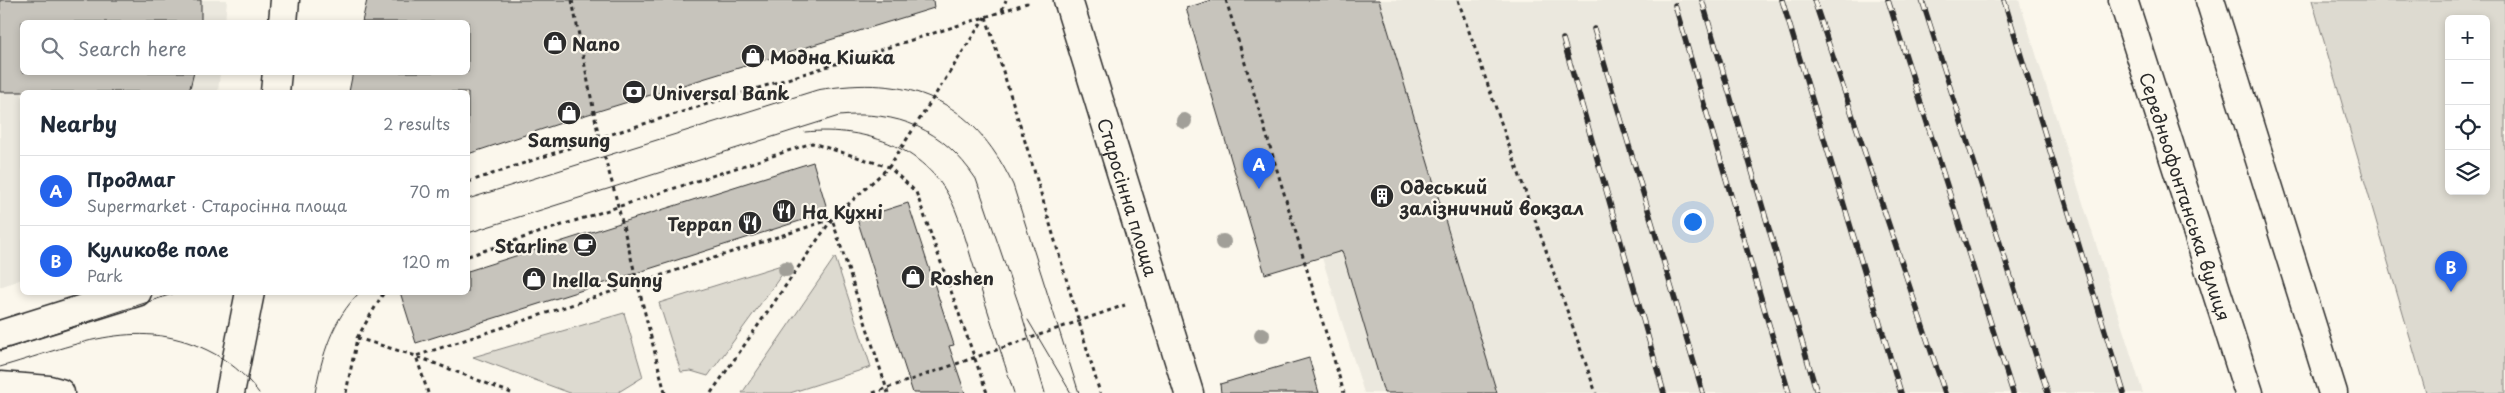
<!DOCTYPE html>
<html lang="en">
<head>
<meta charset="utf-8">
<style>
  body { margin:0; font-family:"Playpen Sans",sans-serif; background:#f6f6f7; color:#1f2937 }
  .controls { position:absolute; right:15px; top:15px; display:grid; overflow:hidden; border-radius:8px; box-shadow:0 2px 8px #0003 }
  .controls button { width:45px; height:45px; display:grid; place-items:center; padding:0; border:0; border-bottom:1px solid #e0e1e3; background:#fff; color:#1f2937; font:25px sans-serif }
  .you { position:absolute; left:1692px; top:221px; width:18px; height:18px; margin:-12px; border:4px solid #fff; border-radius:50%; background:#1a73e8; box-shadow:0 0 0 8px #1a73e833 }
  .badge { display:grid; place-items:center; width:32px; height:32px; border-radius:50%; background:#2563eb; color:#fff; font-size:16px; font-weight:700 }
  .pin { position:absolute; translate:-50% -41px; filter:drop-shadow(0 1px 2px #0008) }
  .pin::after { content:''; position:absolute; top:26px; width:18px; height:15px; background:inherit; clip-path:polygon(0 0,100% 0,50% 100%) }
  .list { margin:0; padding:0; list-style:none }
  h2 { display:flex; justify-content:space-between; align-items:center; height:65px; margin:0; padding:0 20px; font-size:21px }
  h2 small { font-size:16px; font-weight:400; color:#747a83 }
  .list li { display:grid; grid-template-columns:32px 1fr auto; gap:15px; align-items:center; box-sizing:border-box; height:70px; padding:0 20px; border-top:1px solid #e0e1e3 }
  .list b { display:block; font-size:19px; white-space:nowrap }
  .list p { margin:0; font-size:16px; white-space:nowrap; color:#747a83 }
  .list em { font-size:16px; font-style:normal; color:#747a83 }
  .icon { flex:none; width:28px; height:28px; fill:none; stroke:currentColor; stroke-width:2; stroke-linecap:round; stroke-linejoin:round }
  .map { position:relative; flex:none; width:2505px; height:393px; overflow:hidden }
  .search { position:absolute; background:#fff; box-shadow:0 2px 8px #0003; left:20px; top:20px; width:450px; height:55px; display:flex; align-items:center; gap:12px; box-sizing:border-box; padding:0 18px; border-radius:8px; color:#747a83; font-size:19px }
  .panel { position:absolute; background:#fff; box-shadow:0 2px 8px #0003; left:20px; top:90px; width:450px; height:205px; border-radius:8px }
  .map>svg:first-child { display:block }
  .built { fill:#ebe8de }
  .green { fill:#dddad0; stroke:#84827e; fill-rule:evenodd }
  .building { fill:#c7c4bc; stroke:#2b2b2b }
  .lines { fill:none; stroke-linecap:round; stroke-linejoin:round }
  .tertiary-casing { stroke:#2b2b2b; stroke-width:31 }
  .secondary-casing { stroke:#2b2b2b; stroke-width:31 }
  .primary-casing { stroke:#2b2b2b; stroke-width:31 }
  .path { stroke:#2b2b2b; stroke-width:3; stroke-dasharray:4 4; stroke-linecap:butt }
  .tertiary { stroke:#fbf7ec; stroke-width:28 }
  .secondary { stroke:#fbf7ec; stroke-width:28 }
  .primary { stroke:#fbf7ec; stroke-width:28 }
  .tram { stroke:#2b2b2b; stroke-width:1 }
  .rail-casing { stroke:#2b2b2b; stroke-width:5.5 }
  .rail { stroke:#fbf7ec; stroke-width:4; stroke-dasharray:11; stroke-linecap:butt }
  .tree { fill:#a19f98 }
  .labels { text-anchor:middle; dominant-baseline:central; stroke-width:4.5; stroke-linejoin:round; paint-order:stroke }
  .poi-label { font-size:18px; font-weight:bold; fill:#2b2b2b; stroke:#fbf7ec; text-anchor:start }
  .street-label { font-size:18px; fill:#2b2b2b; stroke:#fbf7ec }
</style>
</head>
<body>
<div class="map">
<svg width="2505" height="393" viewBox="0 0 2505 393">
  <rect width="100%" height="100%" fill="#fbf7ec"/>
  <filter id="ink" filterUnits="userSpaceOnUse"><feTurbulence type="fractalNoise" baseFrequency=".02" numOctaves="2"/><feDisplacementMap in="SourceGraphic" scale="10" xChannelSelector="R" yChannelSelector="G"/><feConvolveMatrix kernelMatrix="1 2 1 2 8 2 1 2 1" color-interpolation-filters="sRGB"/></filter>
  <g filter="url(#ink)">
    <path class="built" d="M0,0H227L225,22H22V72L220,73L218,92H22V279L0,287Z
      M1242,0H2019L2143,393H1364Z"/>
    <path class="green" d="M2312,0H2505V393H2426ZM2449,19H2486V191H2449Z
      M835,257L871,367L790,393H742Z
      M791,262L708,376L691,371L681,372L659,303Z
      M624,313L643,377L617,393H570L473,357Z"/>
    <path class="building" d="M0,0H201V22H22V72H194L189,92H0Z
      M367,0H933L934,8L579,117L468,154V92H349L353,72H468V22H362Z
      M1212,0H1379L1497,393H1384L1342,251L1265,274L1186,8Z
      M813,162L828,212L416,343L400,292H468V271Z
      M908,203L954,345L949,346L965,393H913L857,219Z
      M1309,358L1319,393H1221L1220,384Z"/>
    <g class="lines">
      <g class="tertiary-casing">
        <path id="tertiary" d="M0,335L137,292
          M0,386L49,390L60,393"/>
      </g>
      <g class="secondary-casing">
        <g id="secondary">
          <path id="s1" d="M1068,0L1189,393"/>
        </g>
      </g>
      <g class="primary-casing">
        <g id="primary">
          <path id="s2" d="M2123,0L2249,393"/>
          <path d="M2210,0L2333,393"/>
          <path d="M283,22L285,0"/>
          <path d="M275,92L277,72"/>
          <path d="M230,393L250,292"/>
        </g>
      </g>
      <path class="path" d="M572,0L599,138L613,186L665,393
        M1226,0L1344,393
        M1458,0L1596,393
        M1002,10L1006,0
        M986,17L1034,170L1100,393
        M468,182L599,138L985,17L1027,3L1026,0
        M468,256L812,143L889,167L916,192L987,393
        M357,338L416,356L511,393
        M346,393L357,338L384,292
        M428,393L416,356L832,219L888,393
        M711,393L832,219L889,167L985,17
        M873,393L1125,305"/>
      <use href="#tertiary" class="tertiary"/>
      <use href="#secondary" class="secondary"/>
      <use href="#primary" class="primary"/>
      <path class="tram" d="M805,132C867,126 930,148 955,209C964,230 969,252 976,274C989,314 1001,353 1014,393
        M468,199L817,90C909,74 972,98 1013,185L1079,393
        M468,233L839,116C898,110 943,129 976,179L1019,305L1045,393
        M1028,320L1071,393
        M0,351L178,292
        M0,367C71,347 135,315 207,350C228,360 245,374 259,393
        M315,393C322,355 332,320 360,292"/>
      <g class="rail-casing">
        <path id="rail" d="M1702,0L1817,393
          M1782,0L1901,393
          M1814,0L1945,393
          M1888,0L2013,393
          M1922,0L2048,393
          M2004,0L2124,393
          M1675,5L1789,393
          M1594,29L1703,393
          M1563,39L1664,393"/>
      </g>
      <use href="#rail" class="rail"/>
    </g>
    <g class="tree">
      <circle cx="1184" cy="121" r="8"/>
      <circle cx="1223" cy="242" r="8"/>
      <circle cx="786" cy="269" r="8"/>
      <circle cx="1262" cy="335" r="8"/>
    </g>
  </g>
  <defs>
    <g id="shop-disc" transform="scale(1.25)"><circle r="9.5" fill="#2b2b2b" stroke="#fbf7ec"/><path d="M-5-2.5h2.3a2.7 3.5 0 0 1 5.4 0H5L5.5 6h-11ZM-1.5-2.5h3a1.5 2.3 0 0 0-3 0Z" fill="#fff"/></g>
    <g id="bank-disc" transform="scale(1.25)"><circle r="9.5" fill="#2b2b2b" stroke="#fbf7ec"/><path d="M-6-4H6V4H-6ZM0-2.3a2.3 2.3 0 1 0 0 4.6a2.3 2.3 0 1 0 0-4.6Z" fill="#fff"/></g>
    <g id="building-disc" transform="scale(1.25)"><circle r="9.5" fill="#2b2b2b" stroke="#fbf7ec"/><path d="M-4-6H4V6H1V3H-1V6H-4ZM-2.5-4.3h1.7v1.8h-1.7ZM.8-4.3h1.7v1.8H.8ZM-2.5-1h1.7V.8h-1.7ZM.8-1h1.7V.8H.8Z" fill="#fff"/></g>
    <g id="restaurant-disc" transform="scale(1.25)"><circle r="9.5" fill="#2b2b2b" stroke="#fbf7ec"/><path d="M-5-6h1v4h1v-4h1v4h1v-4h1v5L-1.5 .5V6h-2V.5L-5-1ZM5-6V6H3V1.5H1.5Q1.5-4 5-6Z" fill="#fff"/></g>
    <g id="cafe-disc" transform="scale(1.25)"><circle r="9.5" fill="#2b2b2b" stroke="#fbf7ec"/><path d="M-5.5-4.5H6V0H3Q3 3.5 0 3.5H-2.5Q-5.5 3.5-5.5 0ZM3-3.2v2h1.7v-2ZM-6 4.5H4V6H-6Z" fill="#fff"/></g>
  </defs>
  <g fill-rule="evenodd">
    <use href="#shop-disc" x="555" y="43"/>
    <use href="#shop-disc" x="753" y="56"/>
    <use href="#bank-disc" x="634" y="92"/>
    <use href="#shop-disc" x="569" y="113"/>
    <use href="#building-disc" x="1382" y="196"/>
    <use href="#restaurant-disc" x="784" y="211"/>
    <use href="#restaurant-disc" x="750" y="223"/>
    <use href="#cafe-disc" x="585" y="245"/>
    <use href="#shop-disc" x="913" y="277"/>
    <use href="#shop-disc" x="534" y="279"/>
  </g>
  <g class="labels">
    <g class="poi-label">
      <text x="572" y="43">Nano</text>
      <text x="770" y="56">Модна Кішка</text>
      <text x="652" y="92">Universal Bank</text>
      <text x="569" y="139" text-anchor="middle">Samsung</text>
      <text x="1400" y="186">Одеський<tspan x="1400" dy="21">залізничний вокзал</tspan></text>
      <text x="802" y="211">На Кухнi</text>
      <text x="732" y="223" text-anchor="end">Teppan</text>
      <text x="568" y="245" text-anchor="end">Starline</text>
      <text x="930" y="277">Roshen</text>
      <text x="552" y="279">Inella Sunny</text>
    </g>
    <g class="street-label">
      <text stroke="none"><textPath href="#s1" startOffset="206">Старосінна площа</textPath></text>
      <text stroke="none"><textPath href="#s2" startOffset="206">Середньофонтанська вулиця</textPath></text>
    </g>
  </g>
</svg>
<div class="controls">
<button>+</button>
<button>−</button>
<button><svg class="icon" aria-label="locate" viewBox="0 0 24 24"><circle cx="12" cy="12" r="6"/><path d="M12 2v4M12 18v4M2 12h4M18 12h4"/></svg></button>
<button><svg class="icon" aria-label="layers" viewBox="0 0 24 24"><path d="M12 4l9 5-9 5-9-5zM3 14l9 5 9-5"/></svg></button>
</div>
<div class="you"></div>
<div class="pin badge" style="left:1259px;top:189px">A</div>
<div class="pin badge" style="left:2451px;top:292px">B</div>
<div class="search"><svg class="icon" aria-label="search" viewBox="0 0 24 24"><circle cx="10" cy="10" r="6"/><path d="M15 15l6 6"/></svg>Search here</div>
<section class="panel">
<h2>Nearby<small>2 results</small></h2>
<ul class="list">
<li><span class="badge">A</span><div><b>Продмаг</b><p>Supermarket · Старосінна площа</p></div><em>70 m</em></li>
<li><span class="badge">B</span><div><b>Куликове поле</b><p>Park</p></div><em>120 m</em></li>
</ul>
</section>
</div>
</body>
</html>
